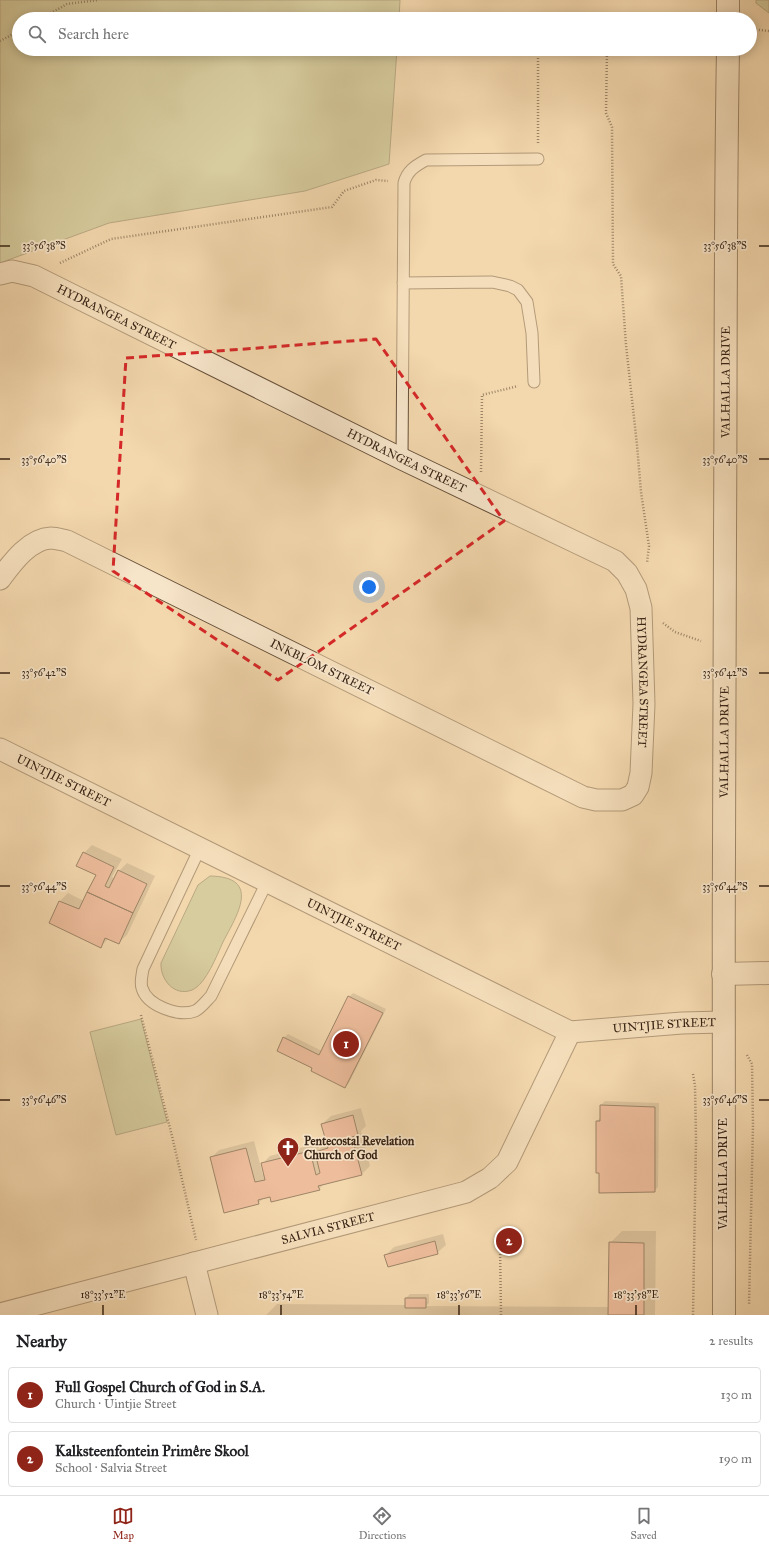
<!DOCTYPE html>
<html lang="en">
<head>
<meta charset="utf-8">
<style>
  body { margin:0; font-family:"IM FELL Great Primer",serif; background:#f2f2f2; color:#202124 }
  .you { position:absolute; left:369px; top:587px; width:14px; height:14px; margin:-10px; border:3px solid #fff; border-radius:50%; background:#1a73e8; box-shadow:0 0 0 6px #1a73e833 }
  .badge { display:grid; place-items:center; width:26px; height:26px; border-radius:50%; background:#8f2418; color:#fff; font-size:13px; font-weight:700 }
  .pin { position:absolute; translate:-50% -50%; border:2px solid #fff; box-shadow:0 1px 4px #0006 }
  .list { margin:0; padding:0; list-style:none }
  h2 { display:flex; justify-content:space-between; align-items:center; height:52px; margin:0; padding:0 16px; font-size:17px }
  h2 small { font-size:13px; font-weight:400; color:#757577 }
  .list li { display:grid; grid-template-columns:26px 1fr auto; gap:12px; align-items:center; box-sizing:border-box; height:56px; margin:0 8px 8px; padding:0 8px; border:1px solid #e0e0e0; border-radius:4px }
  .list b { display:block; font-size:15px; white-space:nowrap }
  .list p { margin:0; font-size:13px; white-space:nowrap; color:#757577 }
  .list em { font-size:13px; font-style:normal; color:#757577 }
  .icon { flex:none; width:22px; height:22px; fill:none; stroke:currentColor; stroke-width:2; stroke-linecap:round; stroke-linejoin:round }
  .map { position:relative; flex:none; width:769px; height:1315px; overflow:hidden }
  .search { position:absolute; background:#fff; box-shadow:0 2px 10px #0003; left:12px; right:12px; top:12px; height:44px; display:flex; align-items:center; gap:10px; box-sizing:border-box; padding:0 14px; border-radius:22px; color:#757577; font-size:15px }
  .sheet { height:180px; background:#fff }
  nav { display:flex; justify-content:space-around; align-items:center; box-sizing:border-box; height:56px; border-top:1px solid #e0e0e0; background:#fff; font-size:11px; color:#757577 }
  nav a { display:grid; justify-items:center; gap:2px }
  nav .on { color:#8f2418 }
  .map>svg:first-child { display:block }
  .green { fill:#b6bf8d; stroke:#767150 }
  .shadow { fill:#0003 }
  .building { fill:#e89d88; stroke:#372314 }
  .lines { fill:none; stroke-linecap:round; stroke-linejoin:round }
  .service-casing { stroke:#66503a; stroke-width:13 }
  .minor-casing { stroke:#66503a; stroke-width:23 }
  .tertiary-casing { stroke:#66503a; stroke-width:24 }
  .secondary-casing { stroke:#372314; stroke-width:24 }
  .path { stroke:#372314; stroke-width:2.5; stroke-dasharray:1 2; stroke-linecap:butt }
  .service { stroke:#f7e5ca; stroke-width:11 }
  .minor { stroke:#f7e5ca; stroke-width:21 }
  .tertiary { stroke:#f7e5ca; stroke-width:22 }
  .secondary { stroke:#f7e5ca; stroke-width:22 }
  .marked { fill:none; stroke:#d62828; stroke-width:3; stroke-dasharray:8 5; stroke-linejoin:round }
  .ticks { fill:none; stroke:#372314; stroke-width:1.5 }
  .labels { text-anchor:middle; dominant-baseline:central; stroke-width:3.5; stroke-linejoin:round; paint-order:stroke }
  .street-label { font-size:12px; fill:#372314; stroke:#f7e5ca }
  .poi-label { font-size:12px; font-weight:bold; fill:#372314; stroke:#f7e5ca; text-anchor:start }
  .ticks-label { font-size:10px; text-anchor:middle; fill:#372314; stroke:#f7e5ca; stroke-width:3.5; stroke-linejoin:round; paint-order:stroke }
</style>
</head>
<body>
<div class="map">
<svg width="769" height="1315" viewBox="0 0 769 1315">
  <rect width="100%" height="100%" fill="#f3d7ad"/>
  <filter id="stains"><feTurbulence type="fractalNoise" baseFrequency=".005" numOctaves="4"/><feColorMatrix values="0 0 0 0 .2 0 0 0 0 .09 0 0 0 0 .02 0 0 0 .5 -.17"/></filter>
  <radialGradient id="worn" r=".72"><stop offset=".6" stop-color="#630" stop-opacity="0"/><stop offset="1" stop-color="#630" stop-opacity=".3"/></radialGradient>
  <path class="green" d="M0,0H400L399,19H19V49H397L389,164L305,191L109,223L0,263Z
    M756,0H769V13L756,3Z
    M210,876C262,877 237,915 223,942C217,955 206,984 192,990C174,997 160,979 161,963L198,885Z
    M141,1019L167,1122L116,1135L90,1032Z"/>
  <path class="shadow" d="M92,845L122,859L112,877L115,879L119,871L127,863L155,876L127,935L118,943L108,939L101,946L50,923L60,901L68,893L84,901L97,875L84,853Z
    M353,993L386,1009L349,1083L345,1087L313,1068L284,1038L288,1034L322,1051L349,997Z
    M605,1101L659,1103L658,1187L654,1191L597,1121L601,1117V1105Z
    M361,1108L366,1126L361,1131L370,1166L362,1174L325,1183L319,1189L271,1196L264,1198L258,1203L211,1158L219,1150L254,1141L263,1175H265L262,1164L270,1156L318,1143L319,1149L324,1144L327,1143L322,1124L331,1116Z
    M622,1231H656L655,1315H266L277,1304L406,1305V1298L410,1294H429V1303L426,1306L609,1307L610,1243Z
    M443,1234L446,1245L437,1253L386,1255L394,1247Z"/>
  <path class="building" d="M83,852L114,867L105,886L109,888L118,870L147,884L133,913L87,892L96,875L76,866Z
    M87,892L133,913L119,944L105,938L101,948L49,923L59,901L79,909Z
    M348,996L383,1013L345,1088L311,1071L312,1068L277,1051L283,1037L319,1055Z
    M600,1105L655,1107V1192L599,1193V1173H596V1121H600Z
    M353,1115L358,1135L352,1137L362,1175L318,1186L320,1190L271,1202L270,1197L258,1200L259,1204L224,1213L210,1157L246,1148L255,1182L265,1180L261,1163L310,1151L316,1175L320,1173L315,1152L328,1148L321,1124Z
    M435,1241L438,1254L388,1267L384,1255Z
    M609,1242L644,1243V1315H608Z
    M405,1298H426V1308H405Z"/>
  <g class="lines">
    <g class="service-casing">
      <path id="service" d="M403,283L492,282L510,286L518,290L527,302L532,333L534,382
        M402,459L404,183C407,171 415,166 426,160L538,159
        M200,848L143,969C142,976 140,982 142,988C147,1006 179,1017 195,1011C201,1008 206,1001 211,996L267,882"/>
    </g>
    <g class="minor-casing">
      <g id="minor">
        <path id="s1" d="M0,274L12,271L34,276L402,459L615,561L627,573L636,589L641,608L644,704L641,773L638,787L633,795L622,800H596L583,797L67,541C62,540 56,538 51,538C29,539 12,563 0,579"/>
        <path id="s2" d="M0,749L570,1032L682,1023L723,1022"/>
        <path d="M194,1263L207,1315"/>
        <path id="s3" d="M0,1314L466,1192L490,1178L507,1162L570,1032"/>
      </g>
    </g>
    <g class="tertiary-casing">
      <path id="tertiary" d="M723,974L769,973"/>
    </g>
    <g class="secondary-casing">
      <g id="secondary">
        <path d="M728,19V0"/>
        <path id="s4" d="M724,1315C723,1056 724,798 725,539C726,376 725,212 728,49"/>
      </g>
    </g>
    <path class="path" d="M40,19L67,4L98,0
      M750,29L769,31
      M0,41L19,31
      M607,50L606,113L612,127L613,264L621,276L626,345L637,445L641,492L649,546L647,563
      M538,143V52L609,49
      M60,263L111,239L332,207L344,191L376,180L388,181
      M481,472L482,395L518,386
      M663,623L675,632L701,641
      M141,1015L172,1136L196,1240
      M747,1055L752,1064L753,1125L749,1305
      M693,1074L695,1086L696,1139L693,1315
      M501,1315L500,1245L505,1238"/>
    <use href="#service" class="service"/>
    <use href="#minor" class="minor"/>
    <use href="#tertiary" class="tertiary"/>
    <use href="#secondary" class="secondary"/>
  </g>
  <path d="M0 0H769V1315H0ZM376,339L504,521L278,680L113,571L126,358Z" fill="#f3d7ad" fill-opacity=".55" fill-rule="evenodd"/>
  <path class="marked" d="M376,339L504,521L278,680L113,571L126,358Z"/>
  <path class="ticks" d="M0,246H10M759,246H769M0,459H10M759,459H769M0,673H10M759,673H769M0,886H10M759,886H769M0,1100H10M759,1100H769M103,1305V1315M281,1305V1315M459,1305V1315M636,1305V1315"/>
  <defs>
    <g id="church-pin" transform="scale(1.15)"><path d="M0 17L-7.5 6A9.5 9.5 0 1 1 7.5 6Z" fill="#8f2418" stroke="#f7e5ca"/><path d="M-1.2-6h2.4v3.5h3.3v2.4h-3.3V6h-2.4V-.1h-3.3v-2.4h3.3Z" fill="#fff"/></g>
  </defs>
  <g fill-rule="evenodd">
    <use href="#church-pin" x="288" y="1148"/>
  </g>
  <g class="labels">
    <g class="street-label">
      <text stroke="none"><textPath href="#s1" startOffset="127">HYDRANGEA STREET</textPath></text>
      <text stroke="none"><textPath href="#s4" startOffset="933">VALHALLA DRIVE</textPath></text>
      <text stroke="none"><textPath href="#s1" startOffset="451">HYDRANGEA STREET</textPath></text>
      <text transform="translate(322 667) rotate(26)">INKBLOM STREET</text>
      <text stroke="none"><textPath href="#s1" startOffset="811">HYDRANGEA STREET</textPath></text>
      <text stroke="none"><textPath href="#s4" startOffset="573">VALHALLA DRIVE</textPath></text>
      <text stroke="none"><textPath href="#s2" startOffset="71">UINTJIE STREET</textPath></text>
      <text stroke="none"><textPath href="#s2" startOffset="395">UINTJIE STREET</textPath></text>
      <text stroke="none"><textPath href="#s2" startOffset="731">UINTJIE STREET</textPath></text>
      <text transform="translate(723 1174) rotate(-90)">VALHALLA DRIVE</text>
      <text stroke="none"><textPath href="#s3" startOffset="339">SALVIA STREET</textPath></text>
    </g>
    <g class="poi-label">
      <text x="304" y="1141">Pentecostal Revelation<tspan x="304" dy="14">Church of God</tspan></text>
    </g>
  </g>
  <g class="ticks-label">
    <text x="44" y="249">33°56'38"S</text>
    <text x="725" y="249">33°56'38"S</text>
    <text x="44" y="463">33°56'40"S</text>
    <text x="725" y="463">33°56'40"S</text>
    <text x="44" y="676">33°56'42"S</text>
    <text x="725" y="676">33°56'42"S</text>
    <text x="44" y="890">33°56'44"S</text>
    <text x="725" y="890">33°56'44"S</text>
    <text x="44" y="1103">33°56'46"S</text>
    <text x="725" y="1103">33°56'46"S</text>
    <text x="103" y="1298">18°33'52"E</text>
    <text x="281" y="1298">18°33'54"E</text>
    <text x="459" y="1298">18°33'56"E</text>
    <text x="636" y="1298">18°33'58"E</text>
  </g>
  <rect width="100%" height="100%" filter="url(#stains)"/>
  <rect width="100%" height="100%" fill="url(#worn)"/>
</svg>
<div class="you"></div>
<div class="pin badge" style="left:346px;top:1044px">1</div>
<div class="pin badge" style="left:509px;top:1241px">2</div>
<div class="search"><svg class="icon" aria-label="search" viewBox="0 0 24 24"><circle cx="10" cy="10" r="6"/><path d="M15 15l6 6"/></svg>Search here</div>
</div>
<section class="sheet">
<h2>Nearby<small>2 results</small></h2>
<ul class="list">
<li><span class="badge">1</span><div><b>Full Gospel Church of God in S.A.</b><p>Church · Uintjie Street</p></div><em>130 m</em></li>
<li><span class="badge">2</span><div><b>Kalksteenfontein Primêre Skool</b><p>School · Salvia Street</p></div><em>190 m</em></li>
</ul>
</section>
<nav>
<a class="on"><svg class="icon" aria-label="map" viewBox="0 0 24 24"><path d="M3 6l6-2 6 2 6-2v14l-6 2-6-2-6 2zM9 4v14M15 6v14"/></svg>Map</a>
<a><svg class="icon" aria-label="directions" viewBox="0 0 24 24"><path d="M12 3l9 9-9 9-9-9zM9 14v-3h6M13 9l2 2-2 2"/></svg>Directions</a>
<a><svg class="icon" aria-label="saved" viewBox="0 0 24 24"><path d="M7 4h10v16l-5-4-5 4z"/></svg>Saved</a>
</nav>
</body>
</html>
